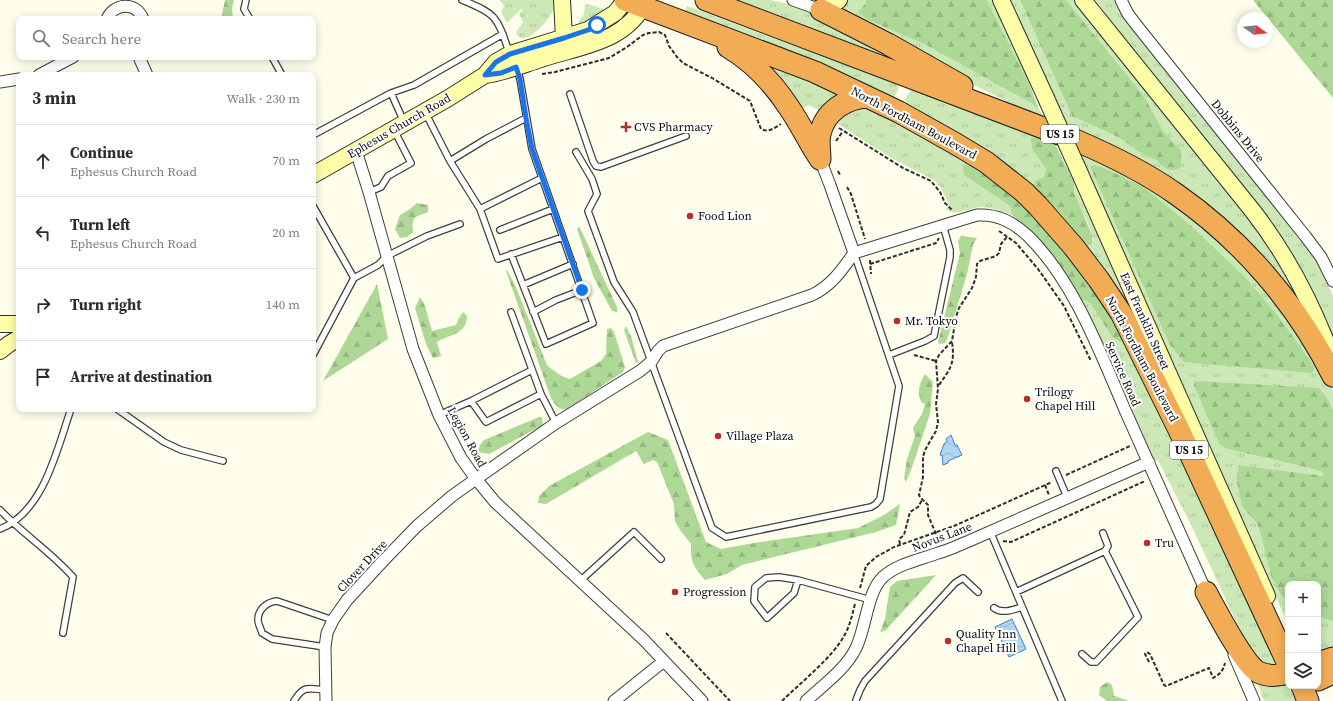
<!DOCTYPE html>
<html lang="en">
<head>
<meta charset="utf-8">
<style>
  body { margin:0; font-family:"Source Serif 4",serif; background:#f7f7f7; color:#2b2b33 }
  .controls { position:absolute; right:12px; bottom:12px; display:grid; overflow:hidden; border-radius:8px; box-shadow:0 2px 10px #0003 }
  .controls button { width:36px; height:36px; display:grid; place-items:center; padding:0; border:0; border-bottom:1px solid #e1e1e2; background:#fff; color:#2b2b33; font:20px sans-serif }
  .compass { position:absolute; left:1237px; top:12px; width:36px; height:36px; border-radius:50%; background:#fff; box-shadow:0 2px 10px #0003; rotate:105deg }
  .stop { position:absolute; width:12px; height:12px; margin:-9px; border:3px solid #1a73e8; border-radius:50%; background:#fff }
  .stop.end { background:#1a73e8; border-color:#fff; box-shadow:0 1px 4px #0008 }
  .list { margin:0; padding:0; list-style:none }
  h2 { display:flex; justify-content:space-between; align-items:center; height:52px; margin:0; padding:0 16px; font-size:17px }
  h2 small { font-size:13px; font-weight:400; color:#7c7c81 }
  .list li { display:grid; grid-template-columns:26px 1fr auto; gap:12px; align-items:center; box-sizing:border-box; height:72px; padding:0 16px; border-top:1px solid #e1e1e2 }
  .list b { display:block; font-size:15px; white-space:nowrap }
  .list p { margin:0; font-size:13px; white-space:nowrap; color:#7c7c81 }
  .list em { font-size:13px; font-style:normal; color:#7c7c81 }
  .icon { flex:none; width:22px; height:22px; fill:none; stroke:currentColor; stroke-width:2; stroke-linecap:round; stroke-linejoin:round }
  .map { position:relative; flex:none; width:1333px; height:701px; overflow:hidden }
  .search { position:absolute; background:#fff; box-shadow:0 2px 10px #0003; left:16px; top:16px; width:300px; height:44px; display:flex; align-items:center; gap:10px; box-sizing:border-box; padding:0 14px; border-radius:8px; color:#7c7c81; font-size:15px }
  .panel { position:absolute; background:#fff; box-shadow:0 2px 10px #0003; left:16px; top:72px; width:300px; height:340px; border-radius:8px }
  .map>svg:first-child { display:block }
  .grass { fill:url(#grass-tufts); fill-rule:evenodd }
  .forest { fill:url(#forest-firs) }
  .water { fill:url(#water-waves); stroke:#3982cb }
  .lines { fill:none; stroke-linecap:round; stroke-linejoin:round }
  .lane-casing { stroke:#3f3f3f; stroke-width:8 }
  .street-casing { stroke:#3f3f3f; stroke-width:13 }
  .secondary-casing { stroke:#2e2e2e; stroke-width:18 }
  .highway-casing { stroke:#1d1d1d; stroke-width:23 }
  .path { stroke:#2e2e2e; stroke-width:2; stroke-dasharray:4 2; stroke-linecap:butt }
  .lane { stroke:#fff; stroke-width:5.5 }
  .street { stroke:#fff; stroke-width:11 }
  .secondary { stroke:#fefda7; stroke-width:16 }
  .highway { stroke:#f2ac56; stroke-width:21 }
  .secondary-bridge-casing { stroke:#2e2e2e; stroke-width:18; stroke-linecap:butt }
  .secondary-bridge { stroke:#fefda7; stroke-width:16 }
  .route { stroke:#1a73e8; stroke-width:5 }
  .poi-dot { fill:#b92e27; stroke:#fff; stroke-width:1.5 }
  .labels { text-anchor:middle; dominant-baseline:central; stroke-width:4; stroke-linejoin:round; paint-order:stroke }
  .shield { fill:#fff; stroke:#555; stroke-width:1 }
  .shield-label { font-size:11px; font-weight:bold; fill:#0c0c0c }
  .street-label { font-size:12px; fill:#0c0c0c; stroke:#fff }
  .poi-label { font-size:12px; fill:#0c0c0c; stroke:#fff; text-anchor:start }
</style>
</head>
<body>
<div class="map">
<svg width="1333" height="701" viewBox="0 0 1333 701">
  <defs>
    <pattern id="grass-tufts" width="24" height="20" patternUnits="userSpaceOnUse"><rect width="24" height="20" fill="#cbe8b6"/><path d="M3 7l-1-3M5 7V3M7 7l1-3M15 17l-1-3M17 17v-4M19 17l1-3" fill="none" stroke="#adc69b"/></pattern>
    <pattern id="forest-firs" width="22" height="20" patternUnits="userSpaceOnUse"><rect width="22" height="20" fill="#add895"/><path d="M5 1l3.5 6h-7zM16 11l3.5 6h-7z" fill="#94b87f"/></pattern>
    <pattern id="water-waves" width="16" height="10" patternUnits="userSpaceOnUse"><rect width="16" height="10" fill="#b1d5f5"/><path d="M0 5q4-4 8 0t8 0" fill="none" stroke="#97b6d1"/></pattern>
  </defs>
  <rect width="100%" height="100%" fill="#fffdeb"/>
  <path class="grass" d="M500,0H554L553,5L554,7C552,17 537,33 528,37C525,38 522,38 519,37L516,32L523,22L519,14L523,10L521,9L507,23L501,12L504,6Z
    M723,0H770L794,5L838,25L922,70Z
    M848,0H866L868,20L926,45L1038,107L1046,121L968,82L839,9Z
    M987,0H994L1033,86H1030Z
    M1009,0H1020L1072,116L1120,138L1142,154L1156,160L1166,169L1181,150L1163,131L1144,96L1066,0H1075L1250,218L1287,273L1301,303L1266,265L1068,130Z
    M1096,0H1115L1119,10L1128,23L1301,238L1318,262L1333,296V343L1327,327Z
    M585,4H588L606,10L598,18L576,26L584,14Z
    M687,6L794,46L898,79C900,86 898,95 891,99L684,15Z
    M774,69L789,74L842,94L823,110H818L809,105L801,109L775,77Z
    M913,88L1039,136L1035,154L1042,162L1046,169L1044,177L1034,181L1038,191L1062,215L1080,239L1092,243C1095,226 1073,204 1074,184L1135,317L1134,319L1086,252L908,110L905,100L910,91Z
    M853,107C882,104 913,127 937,141C955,152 973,162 990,175C1037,210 1085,265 1115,314C1125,330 1133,347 1141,363C1162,403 1181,443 1199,483C1228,545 1258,606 1282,669C1267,675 1257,660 1249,649L1193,529L1159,462L1152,457L1081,299L1090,303L1112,337L1120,342L1125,339V336C1115,320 1106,302 1094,287C1060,240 1018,197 970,165L962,166L964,175L1010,206L1012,215C1003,211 993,208 982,207C970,207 956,218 946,209L949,205L941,188L934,180L893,159L835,122L834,119C842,114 843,110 853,107Z
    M1080,149L1180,204L1267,287L1329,382L1333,391V410L1329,401L1194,381V386L1219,444L1227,449L1310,468L1322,472L1324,476L1239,465L1236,478L1242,507L1257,523L1282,596L1288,600V622L1252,549L1077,150ZM1094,165L1100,166L1142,186L1187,222L1243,275L1315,367L1184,362L1170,344L1090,167Z
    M1318,615L1333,622V648L1318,653Z
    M1257,682L1288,683V686H1289L1296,701H1264Z"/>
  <path class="forest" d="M225,0H234L232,8L233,19H221Z
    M866,0H987L1030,86L1038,107L926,45L868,20L858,12L866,3Z
    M1020,0H1066L1144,96L1163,131L1181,150V164L1180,168L1174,170L1166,169L1156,160L1142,154L1120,138L1072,116Z
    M1253,0H1333V98Z
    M1039,136L1054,142L1074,183V192L1092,235V244L1090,245L1086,244L1080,239L1062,215L1038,191L1034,181L1044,177L1046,169C1039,156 1031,154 1031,138Z
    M969,164L990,178L1017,201L1066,250L1095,288L1125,339L1120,342L1112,337L1090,303L1081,299L1063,270L1041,242L1025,225L1012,215L1010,206L964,175L962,166Z
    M1094,165L1100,166L1142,186L1187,222L1243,275L1277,315L1315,367L1312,373L1184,362L1170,345L1090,167L1091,166Z
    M417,203L428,205V212C413,218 412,216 413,232L407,237L400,238L395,229L400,215L410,209Z
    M578,227L580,228L617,307V312L612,311L594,278L577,229Z
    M961,236L977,238L973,245L967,274L948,337L945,343L939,344L938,342L960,253L958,241Z
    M507,270L515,285L547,365C554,371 561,377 570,379L601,361L606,354L607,329L611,328L614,332L625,367L623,372L567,409C557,410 556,405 551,398L506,271Z
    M377,284L388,339L323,381Z
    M420,297L425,306L432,331L456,325L459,318L463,312L467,316C466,335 450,334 437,342L441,356L433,358L426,344L415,308Z
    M626,326L631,336L638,362L636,363L624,330Z
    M925,374L933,382L930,414L911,470L906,482L904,478L907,459L915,436L913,428L922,414L925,404L921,402C917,391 919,384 925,374Z
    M1194,381L1319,388L1329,401L1333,410V622L1318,615V584H1288V600L1282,596L1271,576L1262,538L1257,523L1242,507L1236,478L1239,465L1324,476L1322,472L1310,468L1227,449L1219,444L1194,386Z
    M539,417H542L543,425L489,454L478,452L480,445L484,440Z
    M648,432L668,440L706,542L721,549L754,543L858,528L884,515L900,504L896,525L876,532L742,565L727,574L705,580C694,567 690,562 691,544L680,530L675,521L674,504L657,462L653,460L644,464L636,451L546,504L538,503L539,496L549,486Z
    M936,575L885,631L880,632L885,619L890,587L897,581Z
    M1107,682L1112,685L1114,696L1129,701H1107L1099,695L1100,687Z"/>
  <path class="water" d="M951,435L955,445H957L962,455L948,461V463L943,465L942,455H940L944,444L947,441L946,439Z
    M1012,619L1026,649L1009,657L995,627Z"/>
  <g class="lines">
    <g class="lane-casing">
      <path id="lane" d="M246,0L244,9L250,19
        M462,0C497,14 497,17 509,52
        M272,57L282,75
        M391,93L404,122
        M570,94L593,161L596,166L601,167L686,136
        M425,112L450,161L486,139L526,118
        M313,135L391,93L414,85L503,34
        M576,152L592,179L597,194L588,211L614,282L633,312L712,528L726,537L871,507L876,504L880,499L899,386L854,253
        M450,161L480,209L542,178
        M369,192L381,187L388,176L411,163L394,130
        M313,206L354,278
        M480,209L498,259L563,237
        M500,230L553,209
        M511,254L546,344L593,323L532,149L520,79L517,69
        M523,285L573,264
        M511,312L541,394L556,423
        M533,312L556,300L582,290
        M313,355L354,278L378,265L387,256L427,236L460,224
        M889,355L925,341L934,336L950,257V250L943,225
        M471,401L486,422L541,394
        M117,409L164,442L181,450L223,461
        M439,415L471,401L532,370
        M1056,471L1067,497
        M0,510C23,534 51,552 73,577L63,633
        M0,529C44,512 57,449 71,409
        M990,531L1062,701
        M1103,533L1108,546L1105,551
        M798,580L794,593L767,618L754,601L755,587L766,578L779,577L798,580L871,600
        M580,581L634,532L661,559
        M1016,592L1105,551L1138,617L1096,662H1091L1082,654
        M994,608C1002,614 1013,610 1022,607
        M325,647L272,639L262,633C261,629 258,624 258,620C258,609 267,602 277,601L333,620
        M856,700L860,690L865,681L955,583L963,578L978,592
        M294,701C304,684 309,689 327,690"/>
    </g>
    <g class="street-casing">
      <path id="street" d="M793,0L821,10
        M1121,0L1128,14L1138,27L1306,237L1321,257L1333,281
        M107,19C114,3 136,1 143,19
        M139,57L147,75
        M39,75L73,57
        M0,82L19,79
        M356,151L369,192L413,349L439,415L461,458L476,479L495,502L536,540L643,639L702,701
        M820,159L830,185L854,253
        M854,253L977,215C998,214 1013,222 1028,236C1074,281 1100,352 1125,410C1153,472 1180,534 1208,596
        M1234,655L1254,701
        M326,701L325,647L327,633L333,620L347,600L383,561L417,526L452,496L476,479L556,423L640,371L651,362L658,351L663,346L812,295C831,286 842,270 854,253
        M614,701L664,661
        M806,701C823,685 846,669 856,648C866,628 867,592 883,577C897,564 919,560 938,553C949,550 959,545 969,541L1149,462"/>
    </g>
    <g class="secondary-casing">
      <path id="secondary" d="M562,0L564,38
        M1001,0L1046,98
        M1083,0L1252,210C1288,256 1313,305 1333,360
        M821,10L833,4L839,0
        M485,75C505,72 522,65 541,59C582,45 624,44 647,0
        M1077,167L1267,596
        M313,175L447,99L485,75L496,62L510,54L588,30L615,13L626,0
        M0,324H19
        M0,351L9,344L19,338"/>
    </g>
    <g class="highway-casing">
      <path id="highway" d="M625,0L815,72L899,112L956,144L986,162L1024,192L1038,206L1073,246L1099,280L1121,313L1179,430L1288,664
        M706,0L1075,140C1110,155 1145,172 1176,194C1242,240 1297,304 1333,376
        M821,10L888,44L962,86
        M728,47C753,62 774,84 790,109C801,125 809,143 820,159
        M820,159C820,151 818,142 820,134C825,111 846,98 868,97
        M1206,592C1216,610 1243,663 1258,672C1268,677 1278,676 1288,673
        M1318,663L1333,658
        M1318,680L1333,673
        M1302,686L1308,701"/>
    </g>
    <path class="path" d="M542,74L555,72L609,58L627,47L643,35L649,33L659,32L665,35L669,46L677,57L683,63L712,78L750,101L761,129C769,133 774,128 781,124
      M839,128L903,168L931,181L940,192L945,203L953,211
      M836,141L843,131
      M838,171L840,175
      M847,187L851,194L865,239
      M999,231L1016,243L1038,269L1064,306L1091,361
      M870,260L871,274
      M870,264L936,243L939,238
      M914,355L936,361
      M939,385C951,368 955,363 952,342
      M1066,475L1130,446
      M1045,485L1049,495
      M936,534L928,515V505L920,497L919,495L923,477V457L925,450L936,431L938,422L936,404L938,389L936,361L939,355L952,341L956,317L959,308L972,288L976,277L977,264L980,261L996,256L999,253L1001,244L1007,237
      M1003,541L1011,542L1145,481
      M900,544L899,539L904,535L910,512L918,507L922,500
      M860,588L866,566L876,557L894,547L954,526L1052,482
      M666,633L730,701
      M1149,662L1145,654L1147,652L1150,654L1164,685L1166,686L1209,668L1213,678C1220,674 1223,671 1225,663
      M782,701C800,683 832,658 844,636C850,626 852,615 855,604"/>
    <use href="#lane" class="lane"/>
    <use href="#street" class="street"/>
    <use href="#secondary" class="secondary"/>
    <use href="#highway" class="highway"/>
    <g class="secondary-bridge-casing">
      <path id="secondary-bridge" d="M1046,98L1077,167"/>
    </g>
    <use href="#secondary-bridge" class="secondary-bridge"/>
  </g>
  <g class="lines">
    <path class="route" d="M582,290L532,149L526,118L520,79L516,67L501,73L485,75L496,62L510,54L564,38L588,30L597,25"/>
  </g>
  <g class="poi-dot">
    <path d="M624 121h4v4h4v4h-4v4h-4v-4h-4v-4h4z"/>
    <circle cx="690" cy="216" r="4"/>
    <circle cx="897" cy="321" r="4"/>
    <circle cx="1027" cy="399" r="4"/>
    <circle cx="718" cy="436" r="4"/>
    <circle cx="1147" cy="543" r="4"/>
    <circle cx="675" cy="592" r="4"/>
    <circle cx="948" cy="641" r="4"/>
  </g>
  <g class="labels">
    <g class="shield">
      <rect x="1041" y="125" width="38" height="18" rx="3"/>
      <rect x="1170" y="441" width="38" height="18" rx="3"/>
    </g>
    <g class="shield-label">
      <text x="1060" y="134">US 15</text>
      <text x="1189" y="450">US 15</text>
    </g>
    <g class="street-label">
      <text transform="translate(914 123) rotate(28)">North Fordham Boulevard</text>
      <text transform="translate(399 126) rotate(-30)">Ephesus Church Road</text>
      <text transform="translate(1238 131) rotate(51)">Dobbins Drive</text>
      <text transform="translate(1145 321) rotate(66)">East Franklin Street</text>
      <text transform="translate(1142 359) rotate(62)">North Fordham Boulevard</text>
      <text transform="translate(1123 374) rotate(66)">Service Road</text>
      <text transform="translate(467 437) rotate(61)">Legion Road</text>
      <text transform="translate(942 537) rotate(-21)">Novus Lane</text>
      <text transform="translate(362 566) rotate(-47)">Clover Drive</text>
    </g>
    <g class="poi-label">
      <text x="634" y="127">CVS Pharmacy</text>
      <text x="698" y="216">Food Lion</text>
      <text x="905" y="321">Mr. Tokyo</text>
      <text x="1035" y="392">Trilogy<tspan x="1035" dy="14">Chapel Hill</tspan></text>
      <text x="726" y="436">Village Plaza</text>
      <text x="1155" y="543">Tru</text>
      <text x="683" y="592">Progression</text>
      <text x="956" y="634">Quality Inn<tspan x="956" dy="14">Chapel Hill</tspan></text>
    </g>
  </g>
</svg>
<div class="controls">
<button>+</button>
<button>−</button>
<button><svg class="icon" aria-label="layers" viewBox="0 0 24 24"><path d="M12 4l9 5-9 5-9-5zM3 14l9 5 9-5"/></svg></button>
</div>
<svg class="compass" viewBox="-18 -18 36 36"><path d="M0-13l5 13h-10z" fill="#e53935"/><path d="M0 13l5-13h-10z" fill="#7c7c81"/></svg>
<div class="stop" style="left:597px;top:25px"></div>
<div class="stop end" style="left:582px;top:290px"></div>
<div class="search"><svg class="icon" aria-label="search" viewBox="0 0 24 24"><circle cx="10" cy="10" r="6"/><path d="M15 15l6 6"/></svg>Search here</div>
<section class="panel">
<h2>3 min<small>Walk · 230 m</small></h2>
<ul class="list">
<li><svg class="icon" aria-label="ahead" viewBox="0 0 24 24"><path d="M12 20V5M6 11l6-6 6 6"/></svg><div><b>Continue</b><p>Ephesus Church Road</p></div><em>70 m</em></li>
<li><svg class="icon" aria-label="left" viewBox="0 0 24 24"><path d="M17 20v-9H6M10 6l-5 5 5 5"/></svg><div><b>Turn left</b><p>Ephesus Church Road</p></div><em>20 m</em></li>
<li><svg class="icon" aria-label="right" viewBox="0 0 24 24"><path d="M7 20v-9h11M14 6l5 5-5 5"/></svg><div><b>Turn right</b></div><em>140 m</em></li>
<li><svg class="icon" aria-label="arrive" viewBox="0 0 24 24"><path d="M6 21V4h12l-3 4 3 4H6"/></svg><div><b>Arrive at destination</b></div></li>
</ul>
</section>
</div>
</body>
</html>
